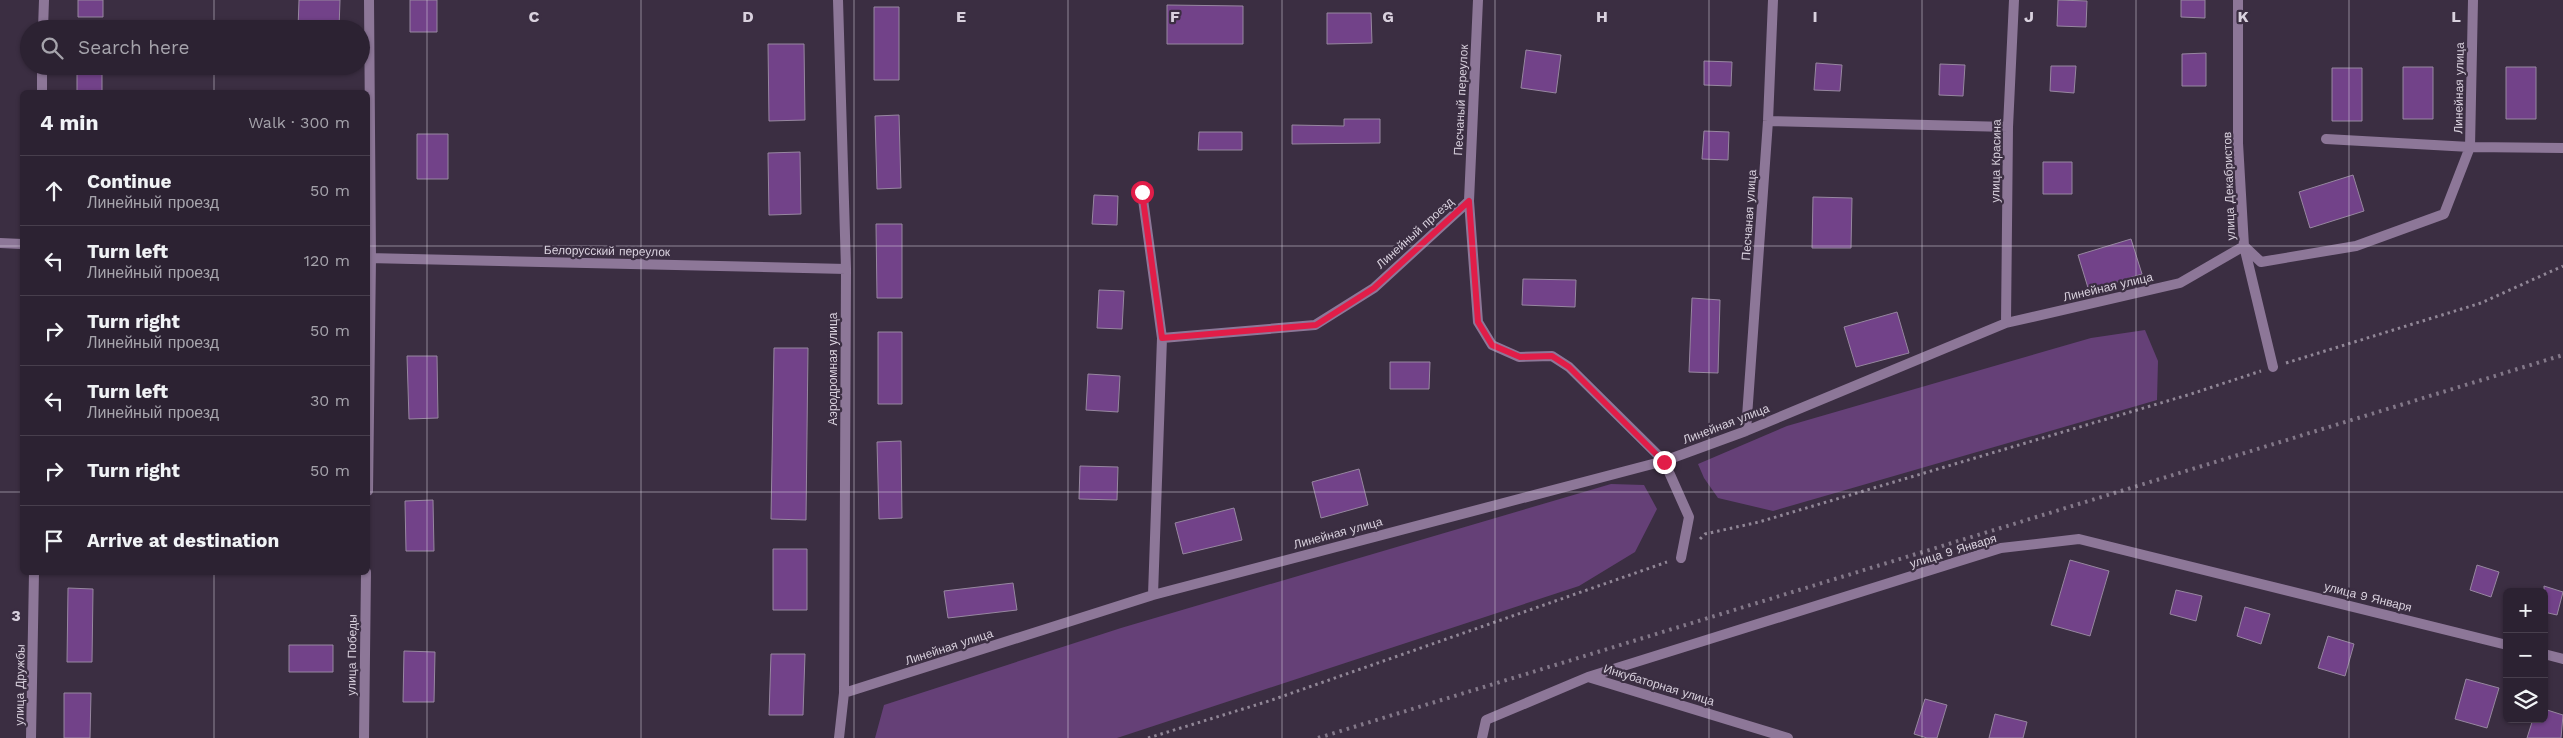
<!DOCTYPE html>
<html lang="en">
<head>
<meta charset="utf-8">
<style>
  body { margin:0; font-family:"Work Sans",sans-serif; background:#342a3a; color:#f1f3f6 }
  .controls { position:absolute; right:15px; bottom:15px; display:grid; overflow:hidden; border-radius:8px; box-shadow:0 1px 4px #0004 }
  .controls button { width:45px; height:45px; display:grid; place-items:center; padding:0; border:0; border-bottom:1px solid #483f4d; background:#2c2232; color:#f1f3f6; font:25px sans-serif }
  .stop { position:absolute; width:15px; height:15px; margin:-11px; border:4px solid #e11d48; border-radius:50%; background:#fff }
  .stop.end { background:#e11d48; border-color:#fff; box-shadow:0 1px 5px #0008 }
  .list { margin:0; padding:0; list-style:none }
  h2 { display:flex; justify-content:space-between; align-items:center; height:65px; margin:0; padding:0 20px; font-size:21px }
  h2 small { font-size:16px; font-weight:400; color:#a6a4ac }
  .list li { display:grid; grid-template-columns:32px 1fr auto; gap:15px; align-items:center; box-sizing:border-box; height:70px; padding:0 20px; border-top:1px solid #483f4d }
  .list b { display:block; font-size:19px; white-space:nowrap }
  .list p { margin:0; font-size:16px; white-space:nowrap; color:#a6a4ac }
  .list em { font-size:16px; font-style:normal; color:#a6a4ac }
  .icon { flex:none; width:28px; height:28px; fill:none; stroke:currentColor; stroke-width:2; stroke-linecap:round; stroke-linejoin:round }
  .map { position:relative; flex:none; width:2563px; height:738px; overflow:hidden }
  .search { position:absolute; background:#2c2232; box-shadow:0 1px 4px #0004; left:20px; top:20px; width:350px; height:55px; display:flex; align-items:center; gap:12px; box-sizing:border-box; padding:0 18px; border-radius:28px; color:#a6a4ac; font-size:19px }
  .panel { position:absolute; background:#2c2232; box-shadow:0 1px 4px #0004; left:20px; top:90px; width:350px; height:485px; border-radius:8px }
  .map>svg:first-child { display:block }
  .green { fill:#654077 }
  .building { fill:#724289; stroke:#9787a0 }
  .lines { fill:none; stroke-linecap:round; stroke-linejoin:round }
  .path { stroke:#918797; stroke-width:3; stroke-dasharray:2.5 4; stroke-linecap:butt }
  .minor { stroke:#8d7798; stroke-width:10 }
  .rail { stroke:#837889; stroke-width:4; stroke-dasharray:2.5 5; stroke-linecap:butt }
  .route { stroke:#e11d48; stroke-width:6 }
  .grid { fill:none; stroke:#d9d1de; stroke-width:1; stroke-opacity:0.55 }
  .labels { text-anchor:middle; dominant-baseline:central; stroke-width:4.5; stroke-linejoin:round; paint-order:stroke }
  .street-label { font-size:12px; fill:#d9d1de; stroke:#3b2e42 }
  .grid-label { font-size:16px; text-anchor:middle; font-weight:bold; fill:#d9d1de; stroke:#3b2e42; stroke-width:4.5; stroke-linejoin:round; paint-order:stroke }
</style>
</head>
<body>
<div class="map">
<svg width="2563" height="738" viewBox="0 0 2563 738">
  <rect width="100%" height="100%" fill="#3b2e42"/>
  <path class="green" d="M2145,330L2158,361L2157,400L1773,511L1718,498L1704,478L1698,464L1787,426L2091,338Z
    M1611,484L1644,485L1657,509L1635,552L1579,586L1117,738H875L884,705L1121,628Z"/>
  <path class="building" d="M78,0H103V17H78Z
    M299,0H340L339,29H298Z
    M410,0H437V32H410Z
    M2058,0L2087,1L2086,27L2057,26Z
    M2181,0H2205V18L2181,17Z
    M1167,5L1243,6V44H1167Z
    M874,7H899V80H874Z
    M1327,13H1371L1372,43L1327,44Z
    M768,44H804L805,120L769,121Z
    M1526,50L1561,55L1556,93L1521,88Z
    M2206,53V86H2182V54Z
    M1704,61L1732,62L1731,86L1704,85Z
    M1816,63L1842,65L1840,91L1814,90Z
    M1940,64L1965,65L1963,96L1939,95Z
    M77,66H102V92H77Z
    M2051,66H2076L2074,93L2050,91Z
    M2403,67H2433V119H2403Z
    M2506,67H2536V119H2506Z
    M2332,68H2362V121H2332Z
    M899,115L901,188L877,189L875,116Z
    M1344,119H1380V143L1292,144V125L1344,126Z
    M1704,131L1729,132L1728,160L1702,159Z
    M1199,132H1242V150H1198Z
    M417,134H448V179H417Z
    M800,152L801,214L769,215L768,153Z
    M2043,162H2072V194H2043Z
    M2353,175L2364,211L2310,228L2299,192Z
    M1094,195L1118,196L1117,225L1092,224Z
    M1813,197L1852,198L1851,248H1812Z
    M876,224H902V298H877Z
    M2131,239L2142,274L2089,291L2078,255Z
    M1523,279L1576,280L1575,307L1522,305Z
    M1099,290L1124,291L1122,329L1097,328Z
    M1692,298L1720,300L1718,373L1689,372Z
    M1897,312L1909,353L1856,367L1844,327Z
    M878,332H902V404H878Z
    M774,348H808L806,520L771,519Z
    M407,356H437L438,418L409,419Z
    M1390,362H1430L1429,389H1390Z
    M1088,374L1120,376L1118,412L1086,410Z
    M901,441L902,518L879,519L877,442Z
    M1080,466L1118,467L1117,500L1079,499Z
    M1359,469L1368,505L1321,518L1312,482Z
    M433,500L434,551H406L405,501Z
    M1234,508L1242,540L1183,554L1175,523Z
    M773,549H807V610H773Z
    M2070,560L2109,571L2090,636L2051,625Z
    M2477,565L2499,572L2491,597L2470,590Z
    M1013,583L1017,610L948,618L944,591Z
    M2544,586L2563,592L2557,615L2544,612Z
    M68,588L93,589L92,662H67Z
    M2176,590L2202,596L2196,621L2170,614Z
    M2245,607L2270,614L2261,644L2237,636Z
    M2328,636L2354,644L2345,676L2318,668Z
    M289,645H333V672H289Z
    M404,651L435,652L434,702H403Z
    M771,654H805L803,715H769Z
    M2466,679L2499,688L2487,728L2455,719Z
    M64,693H91L90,738H64Z
    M1925,699L1947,705L1937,738H1927L1914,734Z
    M2544,709L2563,715L2561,738H2527L2533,719H2544Z
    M1995,714L2027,722L2023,738H1989Z"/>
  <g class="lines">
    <path class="path" d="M2286,363L2481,303L2563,266
      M1700,539L1705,534L1759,522L2191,394L2261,371
      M1148,738L1269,701L1667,562"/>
    <path class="minor" d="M838,0L846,269L844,693L839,738
      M2238,0V143L2244,246L2273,367
      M43,29L44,0
      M42,92V66
      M1768,121L2008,127
      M2326,139L2470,147L2473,0
      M1142,192L1162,338L1153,595
      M1469,201L1478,0
      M0,243L22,244
      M368,258L846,269
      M2006,323L2008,127L2014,0
      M1162,338L1315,325L1374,288L1469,201L1478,322L1492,345L1519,357L1552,356L1569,367L1664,461L1689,517L1681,558
      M1746,431L1768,121L1773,0
      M368,491L371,258L369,0
      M2544,654L2563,659
      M1588,677L2001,548L2079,539L2507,645
      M844,693L1153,595L1664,461L1746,431L2006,323L2180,283L2244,246L2261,262L2356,246L2444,214L2470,147L2563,148
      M31,738L34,572
      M364,738L366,572
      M1482,738L1486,720L1588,677L1788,738"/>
    <path class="rail" d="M1318,738L2563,355"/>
  </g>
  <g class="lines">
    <path class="route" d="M1142,192L1162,338L1316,325L1374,288L1469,201L1478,322L1492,345L1520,357L1552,356L1569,367L1664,462"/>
  </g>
  <path class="grid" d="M214,0V29M427,0V738M641,0V738M854,0V738M1068,0V738M1282,0V738M1495,0V738M1709,0V738M1922,0V738M2136,0V738M2349,0V738M214,66V92M0,246H22M368,246H2563M0,492H22M368,492H2563M214,572V738"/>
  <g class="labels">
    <g class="street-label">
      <text transform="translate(2459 88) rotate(-89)">Линейная улица</text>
      <text transform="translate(1461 100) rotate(-87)">Песчаный переулок</text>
      <text transform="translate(1996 161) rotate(-89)">улица Красина</text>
      <text transform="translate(2229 186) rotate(-92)">улица Декабристов</text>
      <text transform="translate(1749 215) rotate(-86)">Песчаная улица</text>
      <text transform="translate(1415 233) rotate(-42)">Линейный проезд</text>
      <text transform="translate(607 251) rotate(1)">Белорусский переулок</text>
      <text transform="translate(2108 287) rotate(-13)">Линейная улица</text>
      <text transform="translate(833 369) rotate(-90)">Аэродромная улица</text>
      <text transform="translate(1726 424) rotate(-21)">Линейная улица</text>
      <text transform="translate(1338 533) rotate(-15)">Линейная улица</text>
      <text transform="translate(1953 551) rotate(-17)">улица 9 Января</text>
      <text transform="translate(2368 597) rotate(14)">улица 9 Января</text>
      <text transform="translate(949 647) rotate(-18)">Линейная улица</text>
      <text transform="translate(352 655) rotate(-89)">улица Победы</text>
      <text transform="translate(20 685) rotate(-89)">улица Дружбы</text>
      <text transform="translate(1659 685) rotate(17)">Инкубаторная улица</text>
    </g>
  </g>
  <g class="grid-label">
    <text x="534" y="22">C</text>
    <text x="748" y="22">D</text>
    <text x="961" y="22">E</text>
    <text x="1175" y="22">F</text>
    <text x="1388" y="22">G</text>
    <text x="1602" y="22">H</text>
    <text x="1815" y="22">I</text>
    <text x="2029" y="22">J</text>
    <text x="2243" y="22">K</text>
    <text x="2456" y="22">L</text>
    <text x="16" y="621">3</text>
  </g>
</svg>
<div class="controls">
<button>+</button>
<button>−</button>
<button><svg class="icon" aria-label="layers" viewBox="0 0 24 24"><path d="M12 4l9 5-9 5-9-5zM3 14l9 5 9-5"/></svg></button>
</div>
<div class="stop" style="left:1142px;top:192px"></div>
<div class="stop end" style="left:1664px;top:462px"></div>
<div class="search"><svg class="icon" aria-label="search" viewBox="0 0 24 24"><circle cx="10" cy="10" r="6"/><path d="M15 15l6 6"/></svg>Search here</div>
<section class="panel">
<h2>4 min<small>Walk · 300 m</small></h2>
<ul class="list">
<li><svg class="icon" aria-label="ahead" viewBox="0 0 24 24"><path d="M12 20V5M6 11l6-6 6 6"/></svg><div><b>Continue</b><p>Линейный проезд</p></div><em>50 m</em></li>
<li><svg class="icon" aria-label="left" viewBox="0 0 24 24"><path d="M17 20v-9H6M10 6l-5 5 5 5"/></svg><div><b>Turn left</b><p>Линейный проезд</p></div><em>120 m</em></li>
<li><svg class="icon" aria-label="right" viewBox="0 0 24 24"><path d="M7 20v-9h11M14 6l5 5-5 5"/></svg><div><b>Turn right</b><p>Линейный проезд</p></div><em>50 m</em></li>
<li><svg class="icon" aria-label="left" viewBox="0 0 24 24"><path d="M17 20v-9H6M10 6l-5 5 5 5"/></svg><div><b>Turn left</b><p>Линейный проезд</p></div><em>30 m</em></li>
<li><svg class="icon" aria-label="right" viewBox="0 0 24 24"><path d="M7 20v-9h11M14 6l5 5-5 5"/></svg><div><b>Turn right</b></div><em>50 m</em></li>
<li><svg class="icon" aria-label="arrive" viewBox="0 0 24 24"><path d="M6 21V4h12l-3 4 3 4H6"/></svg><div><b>Arrive at destination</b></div></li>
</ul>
</section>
</div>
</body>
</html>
